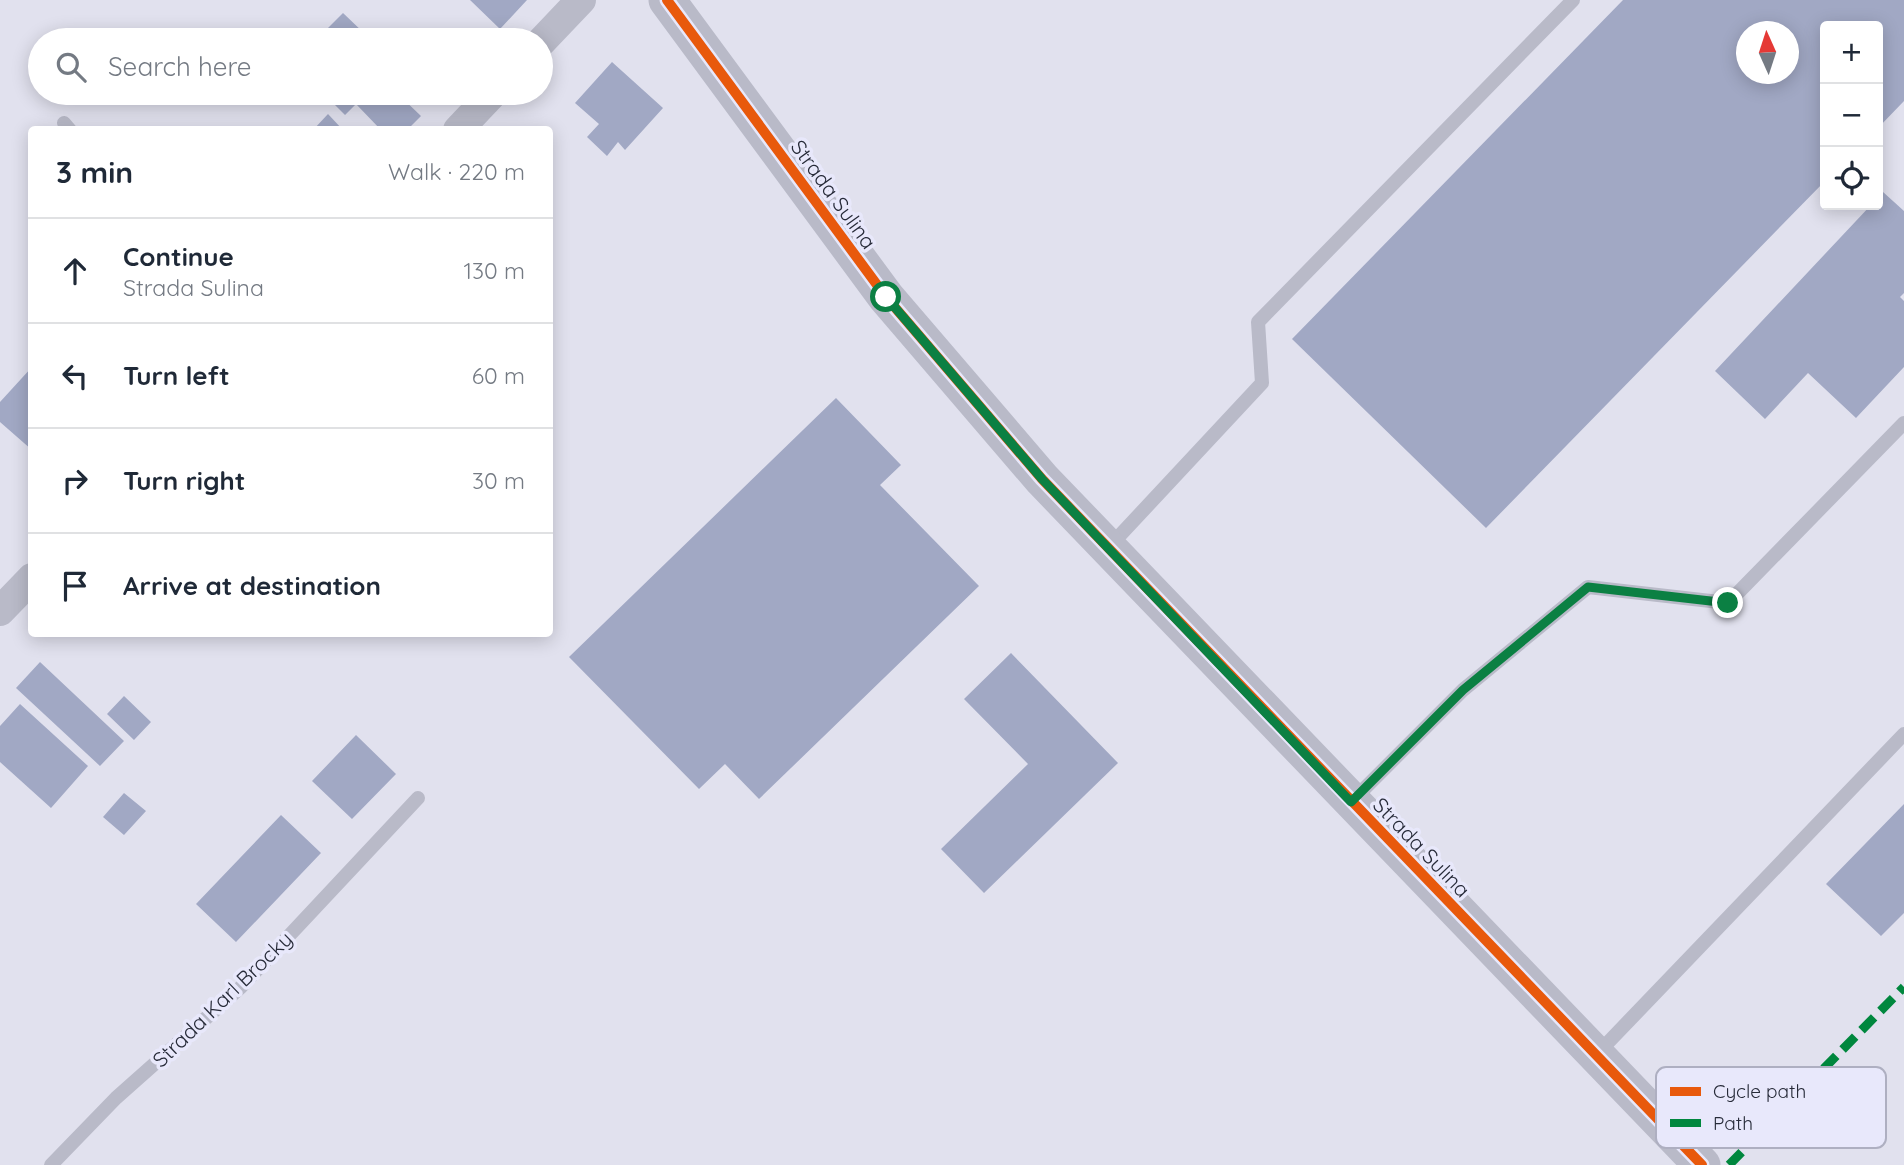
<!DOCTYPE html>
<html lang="en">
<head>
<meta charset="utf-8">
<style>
  body { margin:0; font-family:Quicksand,sans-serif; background:#f6f6f7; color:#1f2937 }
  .controls { position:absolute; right:21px; top:21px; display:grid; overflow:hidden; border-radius:7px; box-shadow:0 4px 18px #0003 }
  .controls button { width:63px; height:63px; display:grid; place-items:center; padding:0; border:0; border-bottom:2px solid #e0e1e3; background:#fff; color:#1f2937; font:35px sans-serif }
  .compass { position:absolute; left:1736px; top:21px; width:63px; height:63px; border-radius:50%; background:#fff; box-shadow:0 4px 18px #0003; rotate:357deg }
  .stop { position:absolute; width:21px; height:21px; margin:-16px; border:5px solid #0b8043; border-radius:50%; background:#fff }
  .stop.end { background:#0b8043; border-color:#fff; box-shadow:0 2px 7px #0008 }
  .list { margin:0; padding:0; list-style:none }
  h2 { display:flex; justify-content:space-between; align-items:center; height:91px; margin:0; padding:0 28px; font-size:30px }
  h2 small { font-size:23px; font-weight:400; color:#747a83 }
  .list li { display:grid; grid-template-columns:46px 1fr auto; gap:21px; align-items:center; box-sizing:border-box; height:105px; padding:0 28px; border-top:2px solid #e0e1e3 }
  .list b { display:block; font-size:26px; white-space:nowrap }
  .list p { margin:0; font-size:23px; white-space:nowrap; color:#747a83 }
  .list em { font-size:23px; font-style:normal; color:#747a83 }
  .icon { flex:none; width:38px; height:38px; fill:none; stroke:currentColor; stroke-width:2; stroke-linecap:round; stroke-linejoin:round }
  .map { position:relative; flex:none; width:1904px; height:1165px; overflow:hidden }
  .search { position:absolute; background:#fff; box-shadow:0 4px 18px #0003; left:28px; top:28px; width:525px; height:77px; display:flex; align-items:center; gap:18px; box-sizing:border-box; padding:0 24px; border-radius:38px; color:#747a83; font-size:26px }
  .panel { position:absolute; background:#fff; box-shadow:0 4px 18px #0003; left:28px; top:126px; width:525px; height:511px; border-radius:7px }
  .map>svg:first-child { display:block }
  .building { fill:#a1a8c4; fill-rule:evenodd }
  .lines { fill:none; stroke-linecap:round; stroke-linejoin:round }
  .service { stroke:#b9bac8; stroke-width:14 }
  .minor { stroke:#b9bac8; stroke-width:30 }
  .tertiary { stroke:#b9bac8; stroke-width:37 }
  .quiet { stroke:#00873e; stroke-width:9; stroke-dasharray:18 9; stroke-linecap:butt }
  .cycleway-casing { stroke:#e8e8fb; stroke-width:15 }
  .cycleway { stroke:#e8590c; stroke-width:10 }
  .route { stroke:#0b8043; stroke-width:9 }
  .labels { text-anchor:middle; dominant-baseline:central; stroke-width:7; stroke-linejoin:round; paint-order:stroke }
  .street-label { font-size:21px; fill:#272b39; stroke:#e8e8fb }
  .key { fill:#e8e8fb; stroke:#aeafc1; stroke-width:2 }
  .key-label { font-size:19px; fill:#272b39 }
</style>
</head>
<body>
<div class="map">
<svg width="1904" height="1165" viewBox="0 0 1904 1165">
  <rect width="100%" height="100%" fill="#e1e1ee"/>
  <path class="building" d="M470,0H527L500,29Z
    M1623,0H1904V101L1878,128V26H1825V181L1486,528L1292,339ZM1746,32H1788V74H1746Z
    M343,13L365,34L359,40H331L323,33Z
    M612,62L663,108L625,150L618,142L607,156L587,137L599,124L575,103Z
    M323,93H397L421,116L407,130H381L356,104L345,115Z
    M328,114L343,130H313Z
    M1883,192L1904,211V293L1900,297L1904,301V367L1856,418L1808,373L1765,419L1715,371L1871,205H1878V198Z
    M32,367V450L0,422V402Z
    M836,398L901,465L880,485L979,586L759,799L725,764L699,789L569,657Z
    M1011,653L1118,763L984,893L941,849L1028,764L964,699Z
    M40,662L124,741L100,766L16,688Z
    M124,696L151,722L134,740L107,714Z
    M20,704L88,766L51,808L0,762V726Z
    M356,735L396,774L352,819L312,781Z
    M124,793L146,811L124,835L103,817Z
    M1904,804V913L1881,936L1826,884Z
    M281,815L321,853L236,942L196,904Z"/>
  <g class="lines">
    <path class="service" d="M64,123L70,130
      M1109,547L1262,383L1258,322L1573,0
      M1352,801L1463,690L1588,587L1728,603L1904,423
      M1597,1054L1904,734
      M51,1165L116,1098L241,987L418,798"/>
    <path class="minor" d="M541,42L581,0
      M458,130L493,93
      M0,611L32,578"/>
    <path class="tertiary" d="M667,0L886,297L1042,479L1702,1165"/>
    <path class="quiet" d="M1729,1165L1904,987"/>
    <g class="cycleway-casing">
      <path id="cycleway" d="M667,0L886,297L1042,479L1702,1165"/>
    </g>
    <use href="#cycleway" class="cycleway"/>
  </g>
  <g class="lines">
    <path class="route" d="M886,297L1042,479L1351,802L1463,690L1588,587L1728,603"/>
  </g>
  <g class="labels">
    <g class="street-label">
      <text transform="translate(834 194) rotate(54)">Strada Sulina</text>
      <text transform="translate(1422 847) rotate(46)">Strada Sulina</text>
      <text transform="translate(222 999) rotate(-44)">Strada Karl Brocky</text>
    </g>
  </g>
  <rect x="1656" y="1067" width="230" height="81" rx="10" class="key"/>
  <rect x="1670" y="1087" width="31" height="9" fill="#e8590c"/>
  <rect x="1670" y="1119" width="31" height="8" fill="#00873e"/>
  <g class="key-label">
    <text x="1713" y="1098">Cycle path</text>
    <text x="1713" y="1130">Path</text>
  </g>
</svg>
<div class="controls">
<button>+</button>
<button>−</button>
<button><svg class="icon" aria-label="locate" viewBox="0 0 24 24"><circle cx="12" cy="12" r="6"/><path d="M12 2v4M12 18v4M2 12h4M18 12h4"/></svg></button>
</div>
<svg class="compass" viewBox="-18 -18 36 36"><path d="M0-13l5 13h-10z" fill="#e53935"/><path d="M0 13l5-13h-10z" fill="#747a83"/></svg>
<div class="stop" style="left:886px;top:297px"></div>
<div class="stop end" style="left:1728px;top:603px"></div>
<div class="search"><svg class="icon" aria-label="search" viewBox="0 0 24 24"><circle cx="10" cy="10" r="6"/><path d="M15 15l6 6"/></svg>Search here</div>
<section class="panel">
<h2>3 min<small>Walk · 220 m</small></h2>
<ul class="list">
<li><svg class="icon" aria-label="ahead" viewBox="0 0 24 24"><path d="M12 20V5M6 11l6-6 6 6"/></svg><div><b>Continue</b><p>Strada Sulina</p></div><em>130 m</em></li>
<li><svg class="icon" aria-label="left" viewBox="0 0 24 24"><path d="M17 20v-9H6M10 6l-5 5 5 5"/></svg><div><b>Turn left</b></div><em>60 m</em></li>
<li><svg class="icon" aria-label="right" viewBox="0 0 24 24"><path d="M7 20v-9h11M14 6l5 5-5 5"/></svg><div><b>Turn right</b></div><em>30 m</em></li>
<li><svg class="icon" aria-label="arrive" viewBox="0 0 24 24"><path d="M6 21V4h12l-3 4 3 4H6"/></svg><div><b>Arrive at destination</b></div></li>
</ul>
</section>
</div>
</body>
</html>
